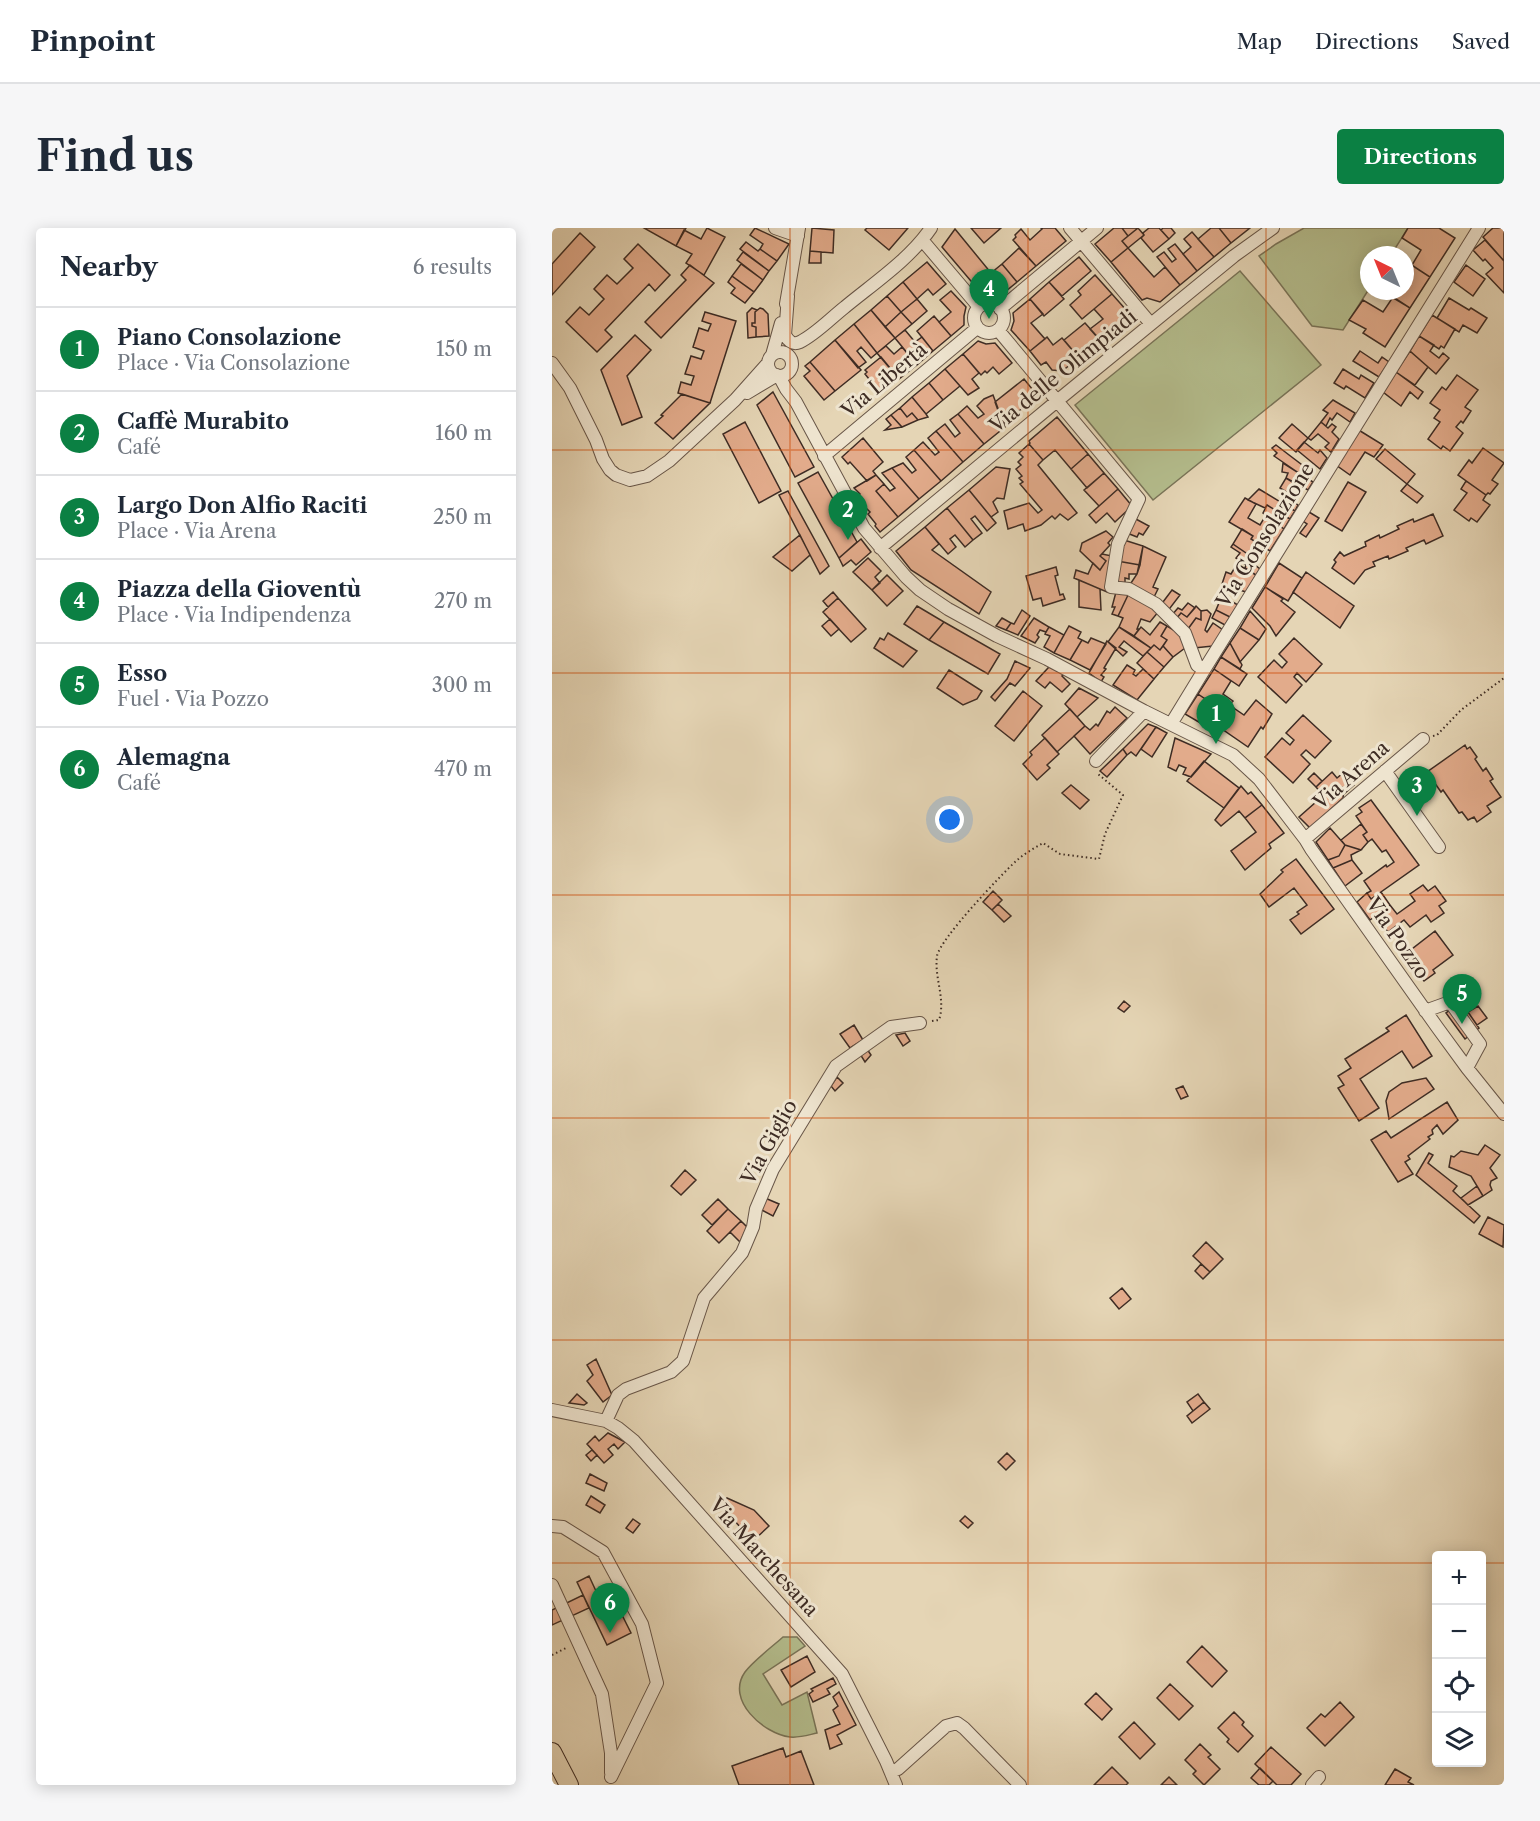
<!DOCTYPE html>
<html lang="en">
<head>
<meta charset="utf-8">
<style>
  body { margin:0; font-family:"Libre Caslon Text",serif; background:#f6f6f7; color:#1f2937 }
  .controls { position:absolute; right:18px; bottom:18px; display:grid; overflow:hidden; border-radius:6px; box-shadow:0 3px 15px #0003 }
  .controls button { width:54px; height:54px; display:grid; place-items:center; padding:0; border:0; border-bottom:2px solid #e0e1e3; background:#fff; color:#1f2937; font:30px sans-serif }
  .compass { position:absolute; left:808px; top:18px; width:54px; height:54px; border-radius:50%; background:#fff; box-shadow:0 3px 15px #0003; rotate:317deg }
  .you { position:absolute; left:398px; top:592px; width:21px; height:21px; margin:-15px; border:4px solid #fff; border-radius:50%; background:#1a73e8; box-shadow:0 0 0 9px #1a73e833 }
  .badge { display:grid; place-items:center; width:39px; height:39px; border-radius:50%; background:#0b8043; color:#fff; font-size:20px; font-weight:700 }
  .pin { position:absolute; translate:-50% -50px; filter:drop-shadow(0 2px 3px #0008) }
  .pin::after { content:''; position:absolute; top:32px; width:21px; height:18px; background:inherit; clip-path:polygon(0 0,100% 0,50% 100%) }
  .list { margin:0; padding:0; list-style:none }
  h2 { display:flex; justify-content:space-between; align-items:center; height:78px; margin:0; padding:0 24px; font-size:26px }
  h2 small { font-size:20px; font-weight:400; color:#747a83 }
  .list li { display:grid; grid-template-columns:39px 1fr auto; gap:18px; align-items:center; box-sizing:border-box; height:84px; padding:0 24px; border-top:2px solid #e0e1e3 }
  .list b { display:block; font-size:22px; white-space:nowrap }
  .list p { margin:0; font-size:20px; white-space:nowrap; color:#747a83 }
  .list em { font-size:20px; font-style:normal; color:#747a83 }
  .icon { flex:none; width:33px; height:33px; fill:none; stroke:currentColor; stroke-width:2; stroke-linecap:round; stroke-linejoin:round }
  .map { position:relative; flex:none; width:952px; height:1557px; overflow:hidden; border-radius:6px }
  header { display:flex; align-items:center; gap:36px; box-sizing:border-box; height:84px; padding:0 30px; background:#fff; border-bottom:2px solid #e0e1e3 }
  header strong { font-size:28px }
  nav { display:flex; gap:33px; margin-inline-start:auto; font-size:21px }
  .intro { display:flex; align-items:center; justify-content:space-between; box-sizing:border-box; height:144px; padding:0 36px }
  h1 { margin:0; font-size:42px }
  .button { padding:15px 27px; border-radius:6px; background:#0b8043; color:#fff; font-size:21px; font-weight:700 }
  main { display:flex; gap:36px; padding:0 36px }
  aside { flex:1; background:#fff; border-radius:6px; box-shadow:0 3px 15px #0003 }
  .map>svg:first-child { display:block }
  .green { fill:#b4bd8d; stroke:#797458; stroke-width:1.5 }
  .building { fill:#e2ab8b; stroke:#3e2c24; stroke-width:1.5 }
  .lines { fill:none; stroke-linecap:round; stroke-linejoin:round }
  .minor-casing { stroke:#685648; stroke-width:14 }
  .highway-casing { stroke:#3e2c24; stroke-width:20 }
  .path { stroke:#3e2c24; stroke-width:2; stroke-dasharray:1.5 3; stroke-linecap:butt }
  .minor { stroke:#eee4cf; stroke-width:12 }
  .highway { stroke:#e5d5b5; stroke-width:18 }
  .grid { fill:none; stroke:#ce5210; stroke-width:1.5; stroke-opacity:0.55 }
  .labels { text-anchor:middle; dominant-baseline:central; stroke-width:6; stroke-linejoin:round; paint-order:stroke }
  .street-label { font-size:20px; fill:#3e2c24; stroke:#eee4cf }
</style>
</head>
<body>
<header>
<strong>Pinpoint</strong>
<nav><a>Map</a><a>Directions</a><a>Saved</a></nav>
</header>
<div class="intro"><h1>Find us</h1><a class="button">Directions</a></div>
<main>
<aside>
<h2>Nearby<small>6 results</small></h2>
<ul class="list">
<li><span class="badge">1</span><div><b>Piano Consolazione</b><p>Place · Via Consolazione</p></div><em>150 m</em></li>
<li><span class="badge">2</span><div><b>Caffè Murabito</b><p>Café</p></div><em>160 m</em></li>
<li><span class="badge">3</span><div><b>Largo Don Alfio Raciti</b><p>Place · Via Arena</p></div><em>250 m</em></li>
<li><span class="badge">4</span><div><b>Piazza della Gioventù</b><p>Place · Via Indipendenza</p></div><em>270 m</em></li>
<li><span class="badge">5</span><div><b>Esso</b><p>Fuel · Via Pozzo</p></div><em>300 m</em></li>
<li><span class="badge">6</span><div><b>Alemagna</b><p>Café</p></div><em>470 m</em></li>
</ul>
</aside>
<div class="map">
<svg width="952" height="1557" viewBox="0 0 952 1557">
  <rect width="100%" height="100%" fill="#e5d5b5"/>
  <filter id="stains"><feTurbulence type="fractalNoise" baseFrequency=".00333" numOctaves="4"/><feColorMatrix values="0 0 0 0 .2 0 0 0 0 .09 0 0 0 0 .02 0 0 0 .5 -.17"/></filter>
  <radialGradient id="worn" r=".72"><stop offset=".6" stop-color="#630" stop-opacity="0"/><stop offset="1" stop-color="#630" stop-opacity=".3"/></radialGradient>
  <path class="green" d="M752,0H856L839,27H817V61L791,102L760,98L707,28L724,16Z
    M688,43L769,137L601,272L523,177Z
    M231,1409H245L253,1418L211,1446L230,1477L255,1464L265,1505C256,1507 248,1510 238,1509C212,1506 173,1472 193,1444C201,1433 221,1418 231,1409Z"/>
  <path class="building" d="M92,0H134L124,18Z
    M155,0L173,9L152,47L134,35L140,26L124,18L132,2L149,11Z
    M203,0L237,16L225,33L208,21L211,16L198,7Z
    M260,0L282,2L281,25L258,23Z
    M315,0H356L337,22L313,2Z
    M419,0H449L432,15Z
    M489,0H503L514,13L484,38L461,12L464,9L463,7L469,1L478,12L490,1Z
    M562,0H570L576,8L570,13L576,20L559,34L543,16Z
    M570,0H586L576,8Z
    M586,0L592,7L576,20L570,13Z
    M597,0H607L617,11L601,24L589,10L592,7L591,5Z
    M611,0H619L623,5L617,11L609,2Z
    M659,0H667L679,15L662,29L646,11Z
    M667,0H698L679,15Z
    M856,0H887L903,10L878,49L860,37L869,22L850,10Z
    M941,0H952V33L931,9Z
    M403,1L439,45L450,36L465,54L448,68L439,65L430,66L390,19Z
    M640,4L662,29L645,43L631,26L639,19L632,11Z
    M28,5L43,19L0,67V36Z
    M933,12L952,33V65L934,46L941,40L933,31L931,33L921,22Z
    M194,14L206,23L208,21L225,33L217,43L188,21Z
    M86,16L118,47L103,63L97,56L53,102L60,109L45,124L14,94L28,79L37,87L52,71L42,61L55,47L65,56L81,40L72,31Z
    M623,16L645,43L628,57L605,29L612,24L620,34L624,31L616,21Z
    M467,20L484,38L465,54L450,36Z
    M576,20L602,49L613,39L628,57L608,74L595,70L590,72L559,34Z
    M258,23L269,24V35H257Z
    M191,24L217,43L211,52L185,32Z
    M527,29L539,43L510,68L497,54Z
    M375,34L394,56L381,67L376,61L365,71L351,54Z
    M189,36L211,52L202,64L180,48Z
    M858,36L878,49L858,80L838,68L841,63H853V44Z
    M138,37L162,55L109,110L93,94L134,52L129,47Z
    M914,37L933,51L921,68L902,54Z
    M543,47L560,66L530,91L518,77L529,67L526,63Z
    M180,48L202,64L193,75L179,65L183,60L176,54Z
    M351,54L365,71L349,84L335,68Z
    M497,54L512,71L492,88L478,71Z
    M399,63L414,79L412,88V97L399,108L387,94L399,84L388,72Z
    M560,66L575,83L573,95L574,101L553,118L538,101L551,91L542,81Z
    M335,68L349,84L333,99L319,82Z
    M841,69L858,80L833,119L811,105L814,101L797,92L811,72L831,84Z
    M897,70L917,82L919,80L935,90L925,105L911,97L907,104L885,90Z
    M365,71L375,83L360,96L349,84Z
    M478,71L491,86L479,95L493,111L478,123L459,102L462,93L461,85Z
    M200,80L205,82L203,84V95H200V98L204,99V109L196,110L195,85Z
    M208,80L211,81L216,86L217,108L204,109V99L200,98V95H203V84Z
    M319,82L343,110L325,125L302,96Z
    M153,84L184,93L158,175L126,165L129,154L139,157L142,148L133,146L139,128L149,131L152,123L141,119L147,100L156,103L159,96L150,93Z
    M349,84L360,96L343,110L333,99Z
    M880,87L903,101L892,120L889,118L887,121L867,108Z
    M382,88L399,108L381,123L365,103Z
    M533,95L550,114L528,131L512,112Z
    M302,96L325,125L319,130L309,119L305,123L314,134L306,140L283,112Z
    M353,102L363,114L370,109L381,123L365,137L343,110Z
    M83,107L99,122L75,148L90,189L70,197L49,142Z
    M867,108L882,117L878,123L887,130L891,125L897,130L884,146L858,123Z
    M495,109L501,117L510,110L527,130L510,143L500,142L494,134L489,137L478,123Z
    M283,112L309,142L283,163L258,134Z
    M426,113L434,116L443,115L460,135L447,146L441,139L435,145L433,143L429,147L411,126Z
    M334,118L342,126L350,119L365,137L347,151L325,125Z
    M808,123L826,135L830,129L837,134L827,149L801,133Z
    M858,123L876,139L863,157L844,144Z
    M411,126L427,145L420,151L427,160L416,167L393,141Z
    M329,129L347,151L329,166L313,146L315,144L313,142Z
    M258,134L283,163L272,172L252,148L258,143L253,138Z
    M393,141L408,158L391,172L377,155Z
    M791,141L807,151L809,147L822,155L813,170L794,158L792,161L782,155Z
    M844,144L871,164L866,171L858,164L849,178L831,164Z
    M905,147L926,162L913,179L919,183L911,195L909,193L904,199L911,205L898,223L891,218L889,221L876,211L888,194L882,190L888,182L878,175L890,159L894,162Z
    M472,151L481,162L478,164L483,170L451,196L443,174Z
    M377,155L391,172L374,186L360,169Z
    M221,164L262,239L243,249L205,177Z
    M130,166L158,175L121,211L103,195L111,188L109,187Z
    M441,167L453,199L432,216L406,186L415,178L426,190L432,186L425,178L432,171Z
    M360,169L374,186L376,189L366,192L360,185L355,189L348,180Z
    M781,172L803,185L798,194L785,185L780,192L778,190L774,198L769,194L776,185L771,182Z
    M348,180L355,189L360,185L366,192L350,199L339,187Z
    M406,186L432,216L411,234L384,203L393,196L403,209L408,205L398,192Z
    M339,187L350,199L333,202L339,197L334,191Z
    M505,189L536,226L519,241L503,222L491,232L477,216L478,215L477,213Z
    M193,194L229,263L207,275L171,206Z
    M769,194L776,200L780,196L784,199L780,204L787,211L779,224L773,219L777,215L766,206L759,212L756,210Z
    M740,196L756,210L744,224L727,210Z
    M805,201L831,217L822,229L813,224L798,247L784,237Z
    M384,203L411,234L389,253L362,222L371,214L383,227L387,224L376,210Z
    M311,210L331,234L321,243L324,247L315,253L298,234L296,236L290,229Z
    M752,214L766,225L768,222L775,230L768,241L745,222Z
    M477,216L491,232L486,237L525,285L516,292L508,286L503,291L500,288L489,297L473,303L471,296L456,301L452,283L477,275L486,285L490,282L468,256L471,254L467,250L470,248L464,241L469,237L466,234L471,229L467,225Z
    M724,217L758,243L754,250L722,228L725,225L720,220Z
    M931,220L952,235L940,252L946,256L938,266L936,265L934,267L906,247L917,232L920,235Z
    M833,221L863,246L855,256L824,231Z
    M362,222L389,253L367,271L340,240L351,235L360,245L364,242L354,229Z
    M536,226L552,245L535,260L519,241Z
    M731,235L761,254L756,262L734,250L736,245L730,244Z
    M444,239L458,241L452,271L445,270L441,274L446,284L439,289L417,262Z
    M340,240L367,271L346,289L324,263L332,256L338,263L343,260L330,245Z
    M266,244L305,314L287,330L246,255Z
    M552,245L566,261L547,278L532,262Z
    M324,247L332,256L324,263L346,289L328,304L323,298L324,296L316,286L318,284L309,275L311,273L306,268L308,266L302,260Z
    M734,250L742,255L739,259L749,264L743,275L746,277L743,283L730,275L736,265L728,260Z
    M914,253L934,267L931,272L938,277L925,294L919,290L917,293L902,282L915,265L909,261Z
    M796,254L814,264L790,303L773,293Z
    M855,256L871,268L865,275L849,263Z
    M566,261L580,278L563,294L555,285L544,295L537,287Z
    M707,261L743,283L738,291L715,277L713,280L696,272Z
    M417,262L444,295L435,303L423,288L419,291L430,305L421,312L395,280Z
    M236,263L277,338L268,346L227,267Z
    M693,270L704,276L696,290L708,297L714,287L721,291L720,293L732,301L718,323L699,311L701,308L677,294Z
    M715,277L738,291L732,301L711,285Z
    M395,280L421,312L413,319L403,307L398,311L404,319L396,326L373,299Z
    M757,284L767,290L754,309L748,305L755,296L751,293Z
    M881,286L891,308L874,316L872,312L854,320L856,323L837,331L836,328L821,334L823,338L813,342L802,356L780,340L784,334L782,332L788,324L792,328L814,318L813,314L827,307L828,310L847,301L845,298L861,291L862,294Z
    M582,290L597,298L591,307L587,305L585,309L575,305Z
    M373,299L387,316L380,322L439,364L427,386L359,342L344,323Z
    M690,301L701,308L699,311L708,317L700,329L681,316Z
    M554,303L561,309L556,315L558,317L548,328L554,333L548,342L528,323L530,315Z
    M248,307L258,327L240,343L221,329Z
    M309,311L319,324L304,337L299,332L291,338L287,330Z
    M572,312L591,318L588,337L565,333Z
    M681,316L700,329L702,325L705,328L702,333L704,335L703,337L708,341L704,347L693,340L694,337L684,330L688,325L679,319Z
    M591,318L614,329L601,359L606,361L601,371L577,358L585,346Z
    M550,326L560,328L555,364L522,350L524,342L536,346L541,335L548,342L554,333L548,328Z
    M316,330L329,343L323,349L328,355L320,362L301,344Z
    M565,333L588,337L585,346H577V351L573,350V356L563,354Z
    M727,335L750,350L736,373L713,359Z
    M685,336L704,347L694,364L670,356L674,344L679,346Z
    M504,339L506,347L503,348L508,367L511,366L513,371L491,378L489,370L481,372L474,348Z
    M754,344L802,378L788,400L741,364Z
    M335,347L351,363L335,378L320,362Z
    M527,352L548,361L549,382L527,379Z
    M713,359L731,371L729,373L743,384L724,408L718,398L700,380Z
    M620,362L628,367L615,384L608,378Z
    M281,364L286,370L276,379L271,373Z
    M564,364L577,365L566,388L560,386L563,379H560Z
    M577,365L607,383L598,394L589,391L585,401H587L582,408L567,399L571,390L566,388Z
    M670,368L686,377L678,389L664,382Z
    M286,370L314,401L299,414L271,384Z
    M636,375L643,380L635,389L629,385L624,391L620,387L626,380L630,382Z
    M365,378L392,394L377,412L352,396Z
    M644,378L649,383V392L644,390L636,401L624,391L629,385L635,389Z
    M470,382L478,388L466,407L454,402L459,395L462,396Z
    M655,382L659,386L653,402L655,404L661,395L671,402L661,418L642,420L636,401L644,390L649,392V383Z
    M664,382L678,389L673,397L660,390Z
    M698,383L714,401L707,412L688,400Z
    M450,390L459,395L454,402L444,398Z
    M482,390L497,399L494,404L488,402L485,407L487,409L483,415L469,408Z
    M278,391L287,401L279,408L270,398Z
    M392,394L448,426L436,446L377,412Z
    M608,394L615,398L609,408L615,412L608,422L602,417L599,420L582,408L589,399L598,407Z
    M517,398L529,404L526,410L530,412L518,432L502,425Z
    M615,398L630,407L633,420L621,429L611,418L615,412L609,408Z
    M497,399L512,407L502,425L492,419L498,408L493,406Z
    M567,399L599,420L591,428L572,413L567,419L575,424L571,428L556,414Z
    M688,400L707,412L688,434L678,415Z
    M336,405L365,423L351,439L322,420L328,410L332,412Z
    M539,410L554,416L538,442L518,432L530,412L536,415Z
    M742,410L770,436L754,454L745,445L742,449L750,457L734,475L706,449L722,432L730,440L735,434L727,426Z
    M555,413L564,420L552,440L554,441L549,447L552,449L549,454L537,445Z
    M678,415L690,437L688,441L669,429Z
    M602,417L608,422L611,418L621,429L612,439L595,424Z
    M595,424L612,439L602,451L585,435Z
    M669,429L695,446L687,458L662,441Z
    M463,433L478,440L463,458L458,455L443,473L439,469L455,451Z
    M575,437L583,442L581,446L584,448L591,441L602,451L585,472L561,457Z
    M497,439L512,446L510,448L518,456L510,464L498,454L493,460L484,453Z
    M662,441L679,453L671,466L681,473L678,476L683,481L678,486L672,481L671,483L646,466Z
    M397,442L430,463L425,471L411,477L385,460Z
    M527,460L546,470L525,489L513,476Z
    M471,463L490,478L462,513L443,498Z
    M646,466L671,483L668,488L661,483L658,489L663,492L657,500L633,486Z
    M704,472L720,486L711,501L709,499L696,519L670,501L674,494L668,488L672,481L678,486L683,481L692,487Z
    M563,479L575,490L538,526L522,508L533,498L538,502L544,496L546,498L555,483L558,485Z
    M518,481L533,498L505,524L490,507Z
    M751,487L779,513L763,530L754,522L749,527L758,536L741,555L713,529L730,510L738,517L742,512L734,505Z
    M596,496L604,499L584,528L579,524L575,527L571,521Z
    M604,499L615,505L600,529L589,521Z
    M493,510L507,526L495,537L498,540L485,552L471,536L480,527L478,524Z
    M623,510L659,526L639,549L631,546L634,540L627,537L624,543L616,539Z
    M913,517L915,521L918,519L925,529L923,531L931,543L934,540L941,551L938,553L949,569L935,578L939,584L925,594L922,589L916,592L910,584L907,585L891,562L889,564L875,544Z
    M571,521L575,527L555,549L548,543Z
    M652,533L687,560L672,580L635,553Z
    M780,544L785,550L791,545L802,557L792,566L790,559L785,558L781,559L771,567L764,559Z
    M762,545L770,553L764,559L756,551Z
    M519,557L537,572L528,581L510,565Z
    M689,558L696,566L699,564L710,577L693,590L687,583L669,598L663,592Z
    M785,558L790,559L792,562L791,570L758,600L747,589L781,559Z
    M819,572L867,637L819,671L815,665L819,663L812,653L834,637L835,639L842,634L834,622L830,624L820,611L816,614L811,607L815,604L804,588L810,584L807,580Z
    M710,577L732,605L717,616L719,620L693,642L679,623L704,604L693,590Z
    M809,596L815,604L811,607L816,614L809,622L793,617L789,612Z
    M778,600L793,617L787,628L776,632L764,614Z
    M793,617L809,622L799,627L800,632L781,640L776,632L787,628Z
    M744,631L782,681L749,706L738,692L747,686L745,684L755,677L742,660L717,679L708,666L731,644L729,642Z
    M800,632L810,645L793,658L781,640Z
    M871,657L876,663L883,658L894,673L887,678L892,685L879,694L874,687L858,699L852,692L836,704L823,688L838,677L845,686L863,673L858,666Z
    M441,663L450,672L440,682L431,674Z
    M829,664L838,677L818,692L805,674L815,665L819,671Z
    M446,676L459,688L452,694L440,682Z
    M883,703L901,727L881,742L883,745L872,753L856,731L863,725L860,721Z
    M572,773L578,778L572,784L566,780Z
    M909,774L927,800L913,811L894,785Z
    M926,778L935,790L925,797L916,784Z
    M854,787L880,828L861,840L850,823L808,851L827,880L807,893L786,860L792,857L786,848L799,840L793,831L837,803L834,800Z
    M302,797L311,812L298,820L288,806Z
    M353,805L358,813L351,818L344,807Z
    M315,821L319,827L313,834L308,826Z
    M285,849L291,855L283,863L279,858Z
    M874,850L882,861L837,891L834,873L837,864L850,855Z
    M631,858L636,868L629,871L624,861Z
    M895,874L906,892L891,906L885,897L880,902L881,906L876,909L878,911L856,928L858,931L853,934L861,946L846,954L819,912L834,903L839,910Z
    M933,917L948,927L938,940L945,950L939,953L938,957L940,962L931,968L919,948L897,939L899,928L902,929L909,923L926,927Z
    M877,925L881,927L876,935L905,958L901,963L928,988L922,995L864,947Z
    M133,942L144,952L129,967L119,958Z
    M925,958L931,968L916,977L909,970Z
    M213,970L227,976L221,988L208,981Z
    M166,971L176,981L160,997L150,987Z
    M176,981L189,993L167,1015L155,1003Z
    M936,989L952,997L951,1019L927,1006Z
    M189,993L195,999L188,1014L178,1004Z
    M654,1014L671,1031L658,1044L641,1028Z
    M649,1036L658,1044L651,1051L643,1043Z
    M570,1060L579,1071L567,1081L558,1070Z
    M44,1131L60,1167L51,1174L35,1153L41,1147L35,1137Z
    M25,1166L35,1175L32,1177L17,1175Z
    M646,1166L652,1174L641,1183L635,1174Z
    M652,1174L658,1181L640,1195L635,1188Z
    M56,1205L73,1214L66,1221L62,1216L56,1221L61,1227L52,1235L35,1216L43,1208L47,1213Z
    M40,1222L45,1227L39,1233L34,1227Z
    M455,1225L463,1233L454,1242L446,1234Z
    M38,1246L55,1255L52,1263L34,1255Z
    M39,1268L53,1277L48,1285L34,1277Z
    M175,1270L202,1282L217,1298L201,1313L168,1277Z
    M413,1288L421,1295L416,1300L408,1293Z
    M81,1291L88,1296L81,1305L74,1300Z
    M37,1348L57,1391L69,1385L79,1405L55,1417L25,1354Z
    M31,1367L37,1380L0,1397V1382Z
    M650,1418L675,1443L660,1459L635,1434Z
    M255,1428L263,1444L239,1459L229,1442Z
    M281,1450L284,1456L275,1461L278,1466L261,1474L257,1466L261,1463L259,1461Z
    M618,1456L641,1478L627,1492L605,1470Z
    M287,1464L304,1497L285,1507L290,1516L278,1521L273,1502L288,1496L281,1482L286,1478L281,1469Z
    M544,1465L560,1481L550,1492L533,1476Z
    M788,1474L802,1489L773,1518L755,1500L769,1486L773,1489Z
    M682,1484L692,1494L690,1497L701,1508L686,1524L675,1514L677,1511L666,1500Z
    M582,1494L603,1516L588,1531L567,1509Z
    M648,1516L659,1527L656,1529L668,1541L652,1557L641,1546L644,1543L633,1532Z
    M719,1519L749,1546L739,1557H725L703,1536Z
    M231,1520L234,1529L249,1523L262,1557H187L180,1538Z
    M560,1539L576,1555L574,1557H542Z
    M708,1540L721,1553L717,1557H707L699,1550Z
    M843,1541L859,1550L856,1554L862,1557H833Z
    M617,1549L625,1557H609Z"/>
  <g class="lines">
    <g class="minor-casing">
      <path id="minor" d="M223,0L246,8
        M518,0L599,96
        M371,13L427,79
        M236,68L233,107C237,114 241,117 248,114C264,106 279,90 293,79C322,55 358,31 379,0
        M422 90a15 15 0 1 1 30 0a15 15 0 1 1-30 0Z
        M234,76L247,0
        M448,81L545,0
        M446,102L587,271L566,316L559,359L577,361L604,376L633,405L645,437L652,442L927,0
        M216 136a12 12 0 1 1 24 0a12 12 0 1 1-24 0Z
        M220,127L229,95
        M0,135L18,160L44,212L51,231L58,242L64,247L78,252L95,248L117,233L183,172L216,135
        M227,148L234,161L244,174L312,300L354,349L368,362L396,381L445,408L495,431L592,483L681,527L707,551L753,611L759,621L885,799L915,840L952,886
        M195,165L225,147
        M272,228L425,100
        M328,320L505,173L682,28L721,0
        M619,496L652,442
        M544,533L592,483
        M833,543L887,619
        M753,611L871,511
        M873,783L898,774L928,816L915,840
        M0,1182L54,1193L66,1200L82,1213L290,1446L334,1533L344,1557
        M54,1193L66,1167L74,1161L119,1144L131,1133L152,1070L190,1025L201,999L204,981L221,941L284,838L339,799L368,795
        M0,1298L11,1299L51,1324L90,1396L105,1455L59,1549
        M0,1357L50,1466L59,1525V1545
        M339,1544L346,1541L394,1498L405,1495L412,1500L468,1557
        M760,1557L767,1549"/>
    </g>
    <g class="highway-casing">
      <path id="highway" d="M0,1524L17,1557"/>
    </g>
    <path class="path" d="M881,508L885,507L909,482L952,450
      M380,793L387,792C394,771 382,750 385,728C388,711 449,647 464,633C472,626 482,620 491,615L508,626L547,631L553,606L571,567L546,546
      M0,1427L16,1419"/>
    <use href="#minor" class="minor"/>
    <use href="#highway" class="highway"/>
  </g>
  <path class="grid" d="M238,0V1557M476,0V1557M714,0V1557M0,222H952M0,445H952M0,667H952M0,890H952M0,1112H952M0,1335H885M930,1335H952"/>
  <g class="labels">
    <g class="street-label">
      <text transform="translate(511 143) rotate(-39)">Via delle Olimpiadi</text>
      <text transform="translate(332 152) rotate(-40)">Via Libertà</text>
      <text transform="translate(713 307) rotate(-58)">Via Consolazione</text>
      <text transform="translate(799 547) rotate(-41)">Via Arena</text>
      <text transform="translate(846 710) rotate(55)">Via Pozzo</text>
      <text transform="translate(217 914) rotate(-61)">Via Giglio</text>
      <text transform="translate(212 1329) rotate(48)">Via Marchesana</text>
    </g>
  </g>
  <rect width="100%" height="100%" filter="url(#stains)"/>
  <rect width="100%" height="100%" fill="url(#worn)"/>
</svg>
<div class="controls">
<button>+</button>
<button>−</button>
<button><svg class="icon" aria-label="locate" viewBox="0 0 24 24"><circle cx="12" cy="12" r="6"/><path d="M12 2v4M12 18v4M2 12h4M18 12h4"/></svg></button>
<button><svg class="icon" aria-label="layers" viewBox="0 0 24 24"><path d="M12 4l9 5-9 5-9-5zM3 14l9 5 9-5"/></svg></button>
</div>
<svg class="compass" viewBox="-18 -18 36 36"><path d="M0-13l5 13h-10z" fill="#e53935"/><path d="M0 13l5-13h-10z" fill="#747a83"/></svg>
<div class="you"></div>
<div class="pin badge" style="left:664px;top:516px">1</div>
<div class="pin badge" style="left:296px;top:312px">2</div>
<div class="pin badge" style="left:865px;top:588px">3</div>
<div class="pin badge" style="left:437px;top:91px">4</div>
<div class="pin badge" style="left:910px;top:796px">5</div>
<div class="pin badge" style="left:58px;top:1405px">6</div>
</div>
</main>
</body>
</html>
